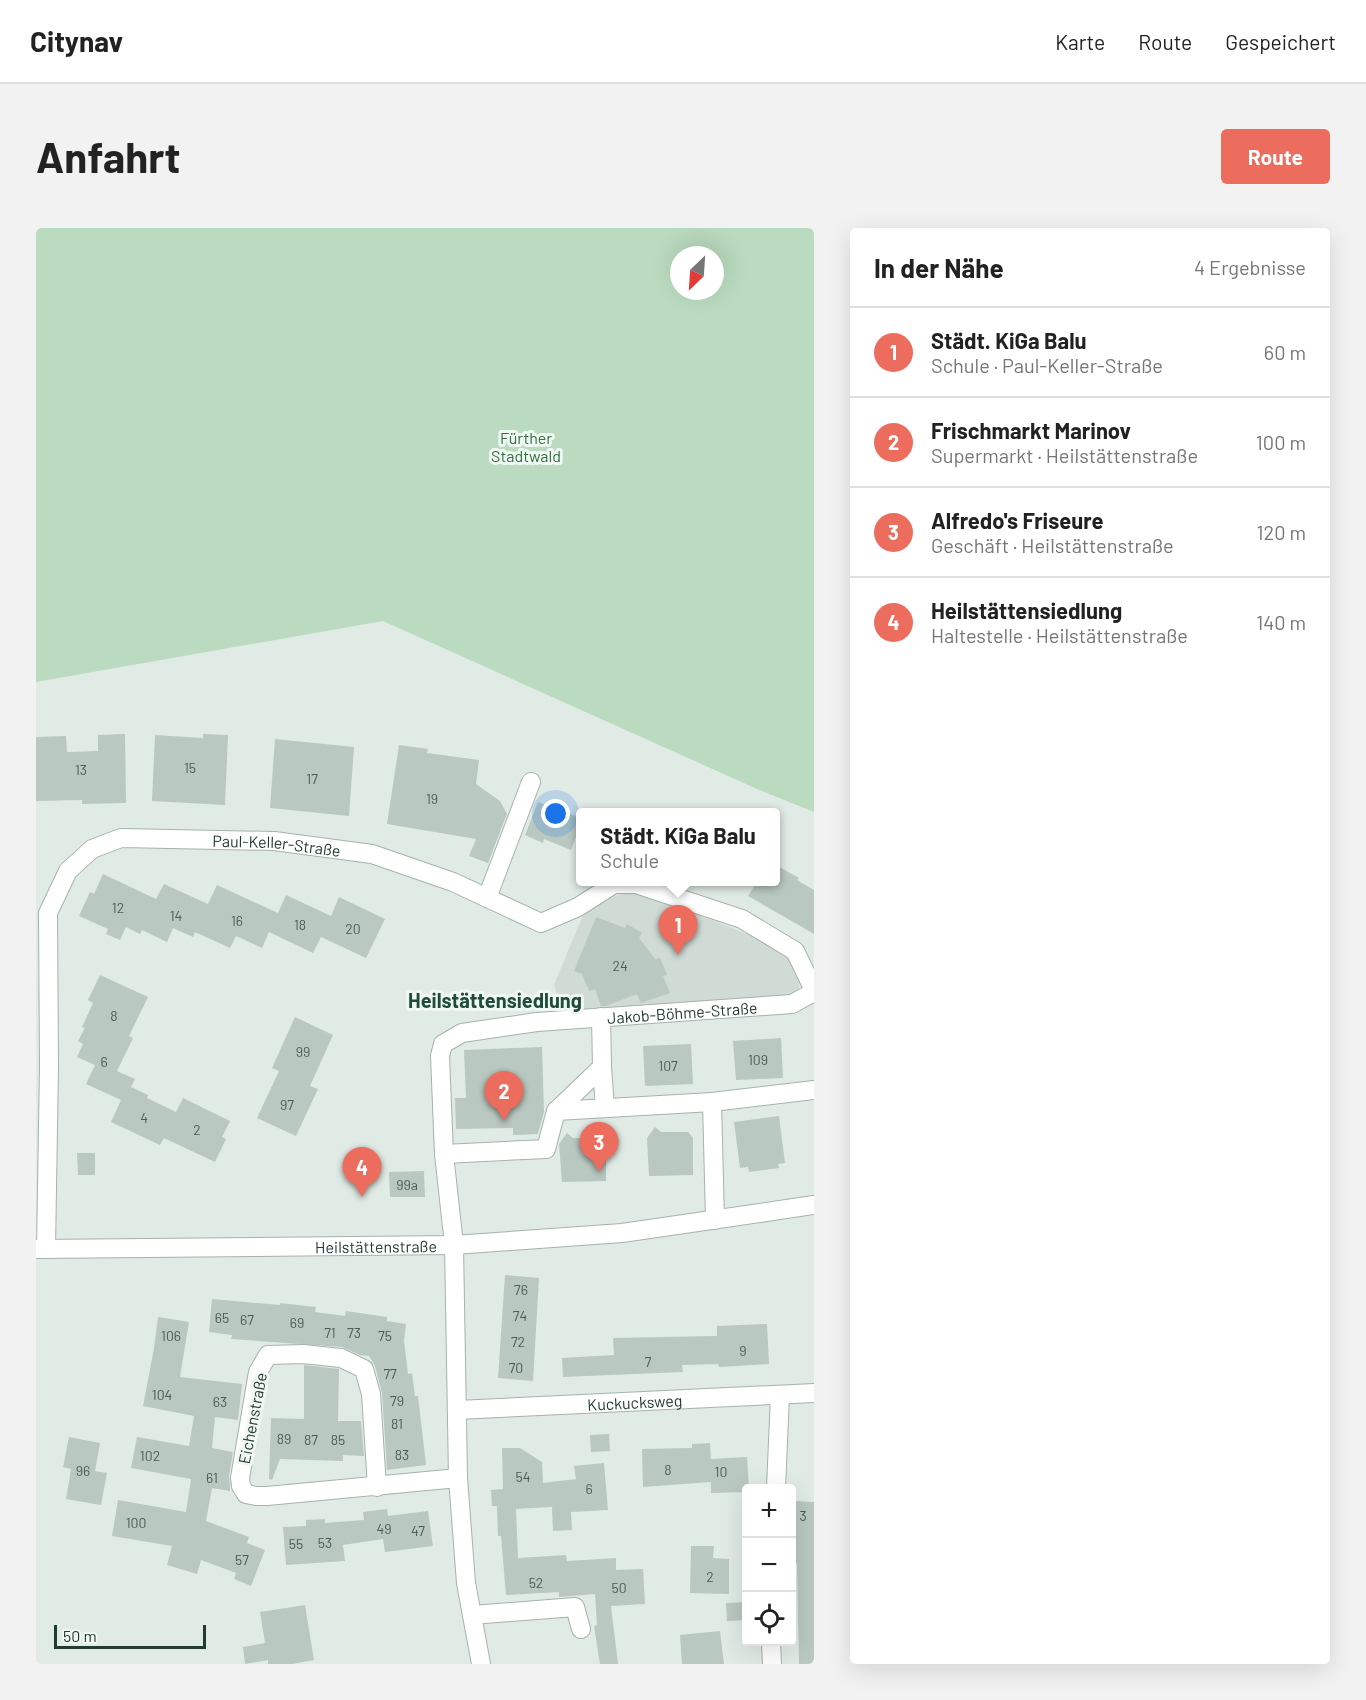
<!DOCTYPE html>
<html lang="de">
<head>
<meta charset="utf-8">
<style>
  body { margin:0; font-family:Barlow,sans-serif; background:#f2f2f2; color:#222 }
  .controls { position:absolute; right:18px; bottom:18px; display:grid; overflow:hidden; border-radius:6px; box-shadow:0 6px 24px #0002 }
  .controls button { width:54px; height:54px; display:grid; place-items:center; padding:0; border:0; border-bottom:2px solid #e0e0e0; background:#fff; color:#222; font:30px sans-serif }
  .compass { position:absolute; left:634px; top:18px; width:54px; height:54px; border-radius:50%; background:#fff; box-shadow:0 6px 24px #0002; rotate:205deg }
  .scale { position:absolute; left:18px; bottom:15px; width:152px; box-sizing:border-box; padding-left:6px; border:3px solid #223b31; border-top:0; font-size:16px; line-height:21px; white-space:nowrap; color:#223b31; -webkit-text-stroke:4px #f1f8f3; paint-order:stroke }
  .you { position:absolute; left:520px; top:586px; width:21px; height:21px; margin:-15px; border:4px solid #fff; border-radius:50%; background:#1a73e8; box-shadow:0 0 0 9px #1a73e833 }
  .badge { display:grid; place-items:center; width:39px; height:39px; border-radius:50%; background:#ec6d5d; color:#fff; font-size:20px; font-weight:700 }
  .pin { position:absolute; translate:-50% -50px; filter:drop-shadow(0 2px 3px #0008) }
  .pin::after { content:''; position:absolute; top:32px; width:21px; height:18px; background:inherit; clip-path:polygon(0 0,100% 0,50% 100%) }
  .popup { position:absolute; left:540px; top:580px; width:204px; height:78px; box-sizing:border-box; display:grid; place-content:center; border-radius:6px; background:#fff; filter:drop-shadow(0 2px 4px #0005); font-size:20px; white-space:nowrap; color:#767676 }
  .popup b { font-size:22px; color:#222 }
  .popup::after { content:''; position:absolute; left:50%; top:100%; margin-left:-12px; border:12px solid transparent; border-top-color:#fff }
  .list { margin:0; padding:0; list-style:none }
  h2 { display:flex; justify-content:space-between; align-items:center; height:78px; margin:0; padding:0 24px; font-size:26px }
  h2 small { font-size:20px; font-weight:400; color:#767676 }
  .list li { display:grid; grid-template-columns:39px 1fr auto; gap:18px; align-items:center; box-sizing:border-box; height:90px; padding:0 24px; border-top:2px solid #e0e0e0 }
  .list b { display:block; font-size:22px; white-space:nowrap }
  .list p { margin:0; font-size:20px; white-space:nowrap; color:#767676 }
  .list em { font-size:20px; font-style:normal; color:#767676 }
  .icon { flex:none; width:33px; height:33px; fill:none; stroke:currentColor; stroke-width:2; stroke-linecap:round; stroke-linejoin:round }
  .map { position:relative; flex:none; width:778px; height:1436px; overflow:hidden; border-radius:6px }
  header { display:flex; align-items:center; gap:36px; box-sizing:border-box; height:84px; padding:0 30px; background:#fff; border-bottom:2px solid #e0e0e0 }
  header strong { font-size:28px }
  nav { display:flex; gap:33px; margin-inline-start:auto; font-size:21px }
  .intro { display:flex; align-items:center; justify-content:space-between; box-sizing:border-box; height:144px; padding:0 36px }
  h1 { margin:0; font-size:42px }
  .button { padding:15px 27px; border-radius:6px; background:#ec6d5d; color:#fff; font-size:21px; font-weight:700 }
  main { display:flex; gap:36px; padding:0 36px }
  aside { flex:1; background:#fff; border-radius:6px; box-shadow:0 6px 24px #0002 }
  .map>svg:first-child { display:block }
  .built { fill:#cfdbd4 }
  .green { fill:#badbbf; fill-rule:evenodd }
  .building { fill:#b9c8c0 }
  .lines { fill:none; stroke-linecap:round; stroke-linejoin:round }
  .minor-casing { stroke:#a4b3ab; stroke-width:20 }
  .minor { stroke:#fff; stroke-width:18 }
  .labels { text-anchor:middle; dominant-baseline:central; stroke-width:6; stroke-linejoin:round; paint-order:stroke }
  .number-label { font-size:14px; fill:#485e55 }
  .park-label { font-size:16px; fill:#2e703e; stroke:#f1f8f3 }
  .street-label { font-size:16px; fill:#223b31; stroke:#f1f8f3 }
  .quarter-label { font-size:20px; font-weight:bold; fill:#1f4c3b; stroke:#f1f8f3 }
</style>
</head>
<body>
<header>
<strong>Citynav</strong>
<nav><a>Karte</a><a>Route</a><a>Gespeichert</a></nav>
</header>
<div class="intro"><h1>Anfahrt</h1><a class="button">Route</a></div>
<main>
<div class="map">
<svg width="778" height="1436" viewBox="0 0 778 1436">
  <rect width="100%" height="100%" fill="#e1ebe5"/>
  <path class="built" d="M601,663L747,720L765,749L762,763L755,769L528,786L518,757L547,687L574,669Z"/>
  <path class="green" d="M0,0H778V584L721,561L347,393L0,454ZM643,27H679V63H643Z"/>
  <path class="building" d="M89,506L90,575L46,576V572L0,573V509L30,508L31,524L62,523V507Z
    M167,506L192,507L189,577L116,573L119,507L167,510Z
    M239,511L318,519L313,588L234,580Z
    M363,517L392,521L391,525L443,532L440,556L464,573L471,586L452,635L433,628L440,611L351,596Z
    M502,574L544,590V607L541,606L535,622L508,611L507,615L489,607Z
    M740,637L763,650L761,652L778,662V706L712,668L721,654H740Z
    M67,646L120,671L128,656L172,676L181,657L242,685L250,667L295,688L303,669L349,691L330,730L285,709L277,725L233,704L226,720L200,708L194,720L159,704L157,709L137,700L131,714L106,702L104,706L90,699L84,712L70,706L72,701L43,688L54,664L58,666Z
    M560,689L589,700L591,696L606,705L603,710L619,731L624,730L631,747L627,748L634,765L605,775L601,766L570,778H565L559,761L553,763L546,746L538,743Z
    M64,747L112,769L93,808L97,810L81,843L99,851L95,859L112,867L111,870L140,884L147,870L194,893L186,909L190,911L179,934L128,910L124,917L75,894L85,872L50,856L59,837L41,829L47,816L42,813L49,800L46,799L57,775L52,772Z
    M259,789L297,807L274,858L282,861L260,908L221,890L243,843L236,840Z
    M745,810L747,850L700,852L697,813Z
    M655,816L657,856L609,858L607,818Z
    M506,819L508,884L502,906L477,907V900L420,901L419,870H430L428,822Z
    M743,888L749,935L742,936L743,940L713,944L712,939L704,940L698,894Z
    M619,899L625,904H652L657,910V947L613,948L611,910Z
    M531,905L537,910H564L570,916V953L526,954L523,916Z
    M41,925H59V947H42Z
    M388,943L389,969H354L353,944Z
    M469,1047L503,1050L497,1153L462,1150Z
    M176,1071L244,1077V1075L280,1079L279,1084L309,1088L310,1083L351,1089V1093L370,1096L368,1113L372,1146L376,1145L379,1168H382L390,1237L351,1242L346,1165L339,1138L333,1128L324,1127L306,1119L195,1111L196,1107L173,1104Z
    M122,1089L153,1094L144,1149L206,1156L202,1192L179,1189L176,1220L197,1224L193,1248L194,1260V1263L176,1260L170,1293L213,1309L211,1315L229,1322L215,1358L198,1351L200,1345L165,1332L161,1346L131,1337L136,1318L76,1308L82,1272L150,1284L155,1251L95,1240L101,1209L153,1218L158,1188L107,1178L118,1120Z
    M731,1096L733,1136L683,1139L682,1136L646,1137L647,1144L527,1149L526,1130L578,1127L577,1110L681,1108V1098Z
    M268,1137L303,1141L302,1193H325L328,1228L307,1227V1233L244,1231L236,1252L233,1251L235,1190L268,1191Z
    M573,1206L574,1223L555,1224L554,1207Z
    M33,1209L64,1215L59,1243L71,1245L65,1277L30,1271L35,1241L27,1239Z
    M674,1215L675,1231L711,1229L713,1260H711V1264L675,1265V1254L607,1259L606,1221L656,1220V1216Z
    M466,1220H484L506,1234L507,1255L540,1251L538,1238L568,1235L572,1282L535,1284L536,1302L517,1303L516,1279L480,1281L482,1330L530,1327L531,1333L580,1330V1342L607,1341L609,1376L575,1378L582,1436H564L558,1398L561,1397L559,1366L523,1369V1364L470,1367L465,1308H462L461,1278H456L455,1262L467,1261Z
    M760,1273L778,1274V1436H763L761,1335H756Z
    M351,1281L352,1288L392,1283L397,1318L349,1324L347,1311L307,1317L309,1333L250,1337L247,1299L270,1298V1292L289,1291V1295L328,1292L327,1284Z
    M655,1318H678L677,1330L693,1331V1366L654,1365Z
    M711,1374V1392L691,1393L690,1375Z
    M269,1377L278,1432L256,1436H232V1432L209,1436L207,1419L229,1415L224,1384Z
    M684,1403L688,1436H646L644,1407Z"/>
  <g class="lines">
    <g class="minor-casing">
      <g id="minor">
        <path d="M451,670L495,554"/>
        <path d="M565,789L566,839"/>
        <path d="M676,874L679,992"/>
        <path d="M520,883L566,839L569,880"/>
        <path d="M408,926L510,921L520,883L676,874L778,862"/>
        <path id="s1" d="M0,1021L418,1017L586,1005L778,977"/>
        <path id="s2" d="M10,1021L13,838L12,685L32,643L56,621L85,610L238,613L336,626L417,654L505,695L542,679L578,656H600L706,691L759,723L778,762"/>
        <path id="s3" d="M421,1182L778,1165"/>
        <path d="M341,1259L335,1166L328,1141L305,1130L267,1126L232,1127L222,1144L204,1250L205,1258L210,1266L220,1268H231L422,1250"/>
        <path d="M740,1260L744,1167"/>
        <path d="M436,1387L539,1379L545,1401"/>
        <path d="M735,1414L736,1436"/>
        <path id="s4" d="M445,1436L430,1355L422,1250L418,1017L408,926L404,828L407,816L426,805L501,794L756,776L778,764"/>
      </g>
    </g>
    <use href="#minor" class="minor"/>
  </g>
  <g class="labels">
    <g class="number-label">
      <text x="154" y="539">15</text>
      <text x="45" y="541">13</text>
      <text x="276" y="550">17</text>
      <text x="396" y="570">19</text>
      <text x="82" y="679">12</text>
      <text x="140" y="687">14</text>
      <text x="201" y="692">16</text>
      <text x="264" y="696">18</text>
      <text x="317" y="700">20</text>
      <text x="584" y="737">24</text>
      <text x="78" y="787">8</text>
      <text x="267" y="823">99</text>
      <text x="722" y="831">109</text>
      <text x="68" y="833">6</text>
      <text x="632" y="837">107</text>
      <text x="251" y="876">97</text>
      <text x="108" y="889">4</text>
      <text x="161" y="901">2</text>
      <text x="371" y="956">99a</text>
      <text x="485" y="1061">76</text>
      <text x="484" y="1087">74</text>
      <text x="186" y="1089">65</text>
      <text x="211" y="1091">67</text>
      <text x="261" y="1094">69</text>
      <text x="294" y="1104">71</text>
      <text x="318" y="1104">73</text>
      <text x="135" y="1107">106</text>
      <text x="349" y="1107">75</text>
      <text x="482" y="1113">72</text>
      <text x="707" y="1122">9</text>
      <text x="612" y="1133">7</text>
      <text x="480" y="1139">70</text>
      <text x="354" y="1145">77</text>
      <text x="126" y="1166">104</text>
      <text x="361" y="1172">79</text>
      <text x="184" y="1173">63</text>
      <text x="361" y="1195">81</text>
      <text x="248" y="1210">89</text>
      <text x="275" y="1211">87</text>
      <text x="302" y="1211">85</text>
      <text x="366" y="1226">83</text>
      <text x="114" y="1227">102</text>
      <text x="632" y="1241">8</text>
      <text x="47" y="1242">96</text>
      <text x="685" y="1243">10</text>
      <text x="487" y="1248">54</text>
      <text x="176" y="1249">61</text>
      <text x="553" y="1260">6</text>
      <text x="767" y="1287">3</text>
      <text x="100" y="1294">100</text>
      <text x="348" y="1300">49</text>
      <text x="382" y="1302">47</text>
      <text x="289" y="1314">53</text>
      <text x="260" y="1315">55</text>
      <text x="206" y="1331">57</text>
      <text x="674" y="1348">2</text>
      <text x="500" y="1354">52</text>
      <text x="583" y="1359">50</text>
    </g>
    <g class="park-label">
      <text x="490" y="209">Fürther<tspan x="490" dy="18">Stadtwald</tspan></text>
    </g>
    <g class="street-label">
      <text stroke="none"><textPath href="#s2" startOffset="602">Paul-Keller-Straße</textPath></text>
      <text stroke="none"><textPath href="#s4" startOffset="866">Jakob-Böhme-Straße</textPath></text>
      <text stroke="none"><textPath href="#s1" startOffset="340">Heilstättenstraße</textPath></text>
      <text stroke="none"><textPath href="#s3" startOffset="178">Kuckucksweg</textPath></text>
      <text transform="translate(216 1190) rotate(-79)">Eichenstraße</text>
    </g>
    <g class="quarter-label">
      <text x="459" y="772">Heilstättensiedlung</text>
    </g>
  </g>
</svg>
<div class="controls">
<button>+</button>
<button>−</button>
<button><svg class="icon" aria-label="locate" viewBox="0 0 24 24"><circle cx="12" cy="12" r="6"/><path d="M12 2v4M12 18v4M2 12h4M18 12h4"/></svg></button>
</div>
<svg class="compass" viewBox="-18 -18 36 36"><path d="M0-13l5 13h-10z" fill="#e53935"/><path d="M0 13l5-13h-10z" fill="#767676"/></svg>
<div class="scale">50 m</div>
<div class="you"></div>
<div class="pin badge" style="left:642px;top:727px">1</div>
<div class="popup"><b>Städt. KiGa Balu</b>Schule</div>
<div class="pin badge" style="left:468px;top:893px">2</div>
<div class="pin badge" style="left:563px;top:944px">3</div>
<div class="pin badge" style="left:326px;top:969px">4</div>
</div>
<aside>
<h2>In der Nähe<small>4 Ergebnisse</small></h2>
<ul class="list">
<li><span class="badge">1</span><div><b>Städt. KiGa Balu</b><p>Schule · Paul-Keller-Straße</p></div><em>60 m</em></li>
<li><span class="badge">2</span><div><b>Frischmarkt Marinov</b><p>Supermarkt · Heilstättenstraße</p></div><em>100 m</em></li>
<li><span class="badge">3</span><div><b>Alfredo's Friseure</b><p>Geschäft · Heilstättenstraße</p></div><em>120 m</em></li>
<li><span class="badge">4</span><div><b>Heilstättensiedlung</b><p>Haltestelle · Heilstättenstraße</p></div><em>140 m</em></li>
</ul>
</aside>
</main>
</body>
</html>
